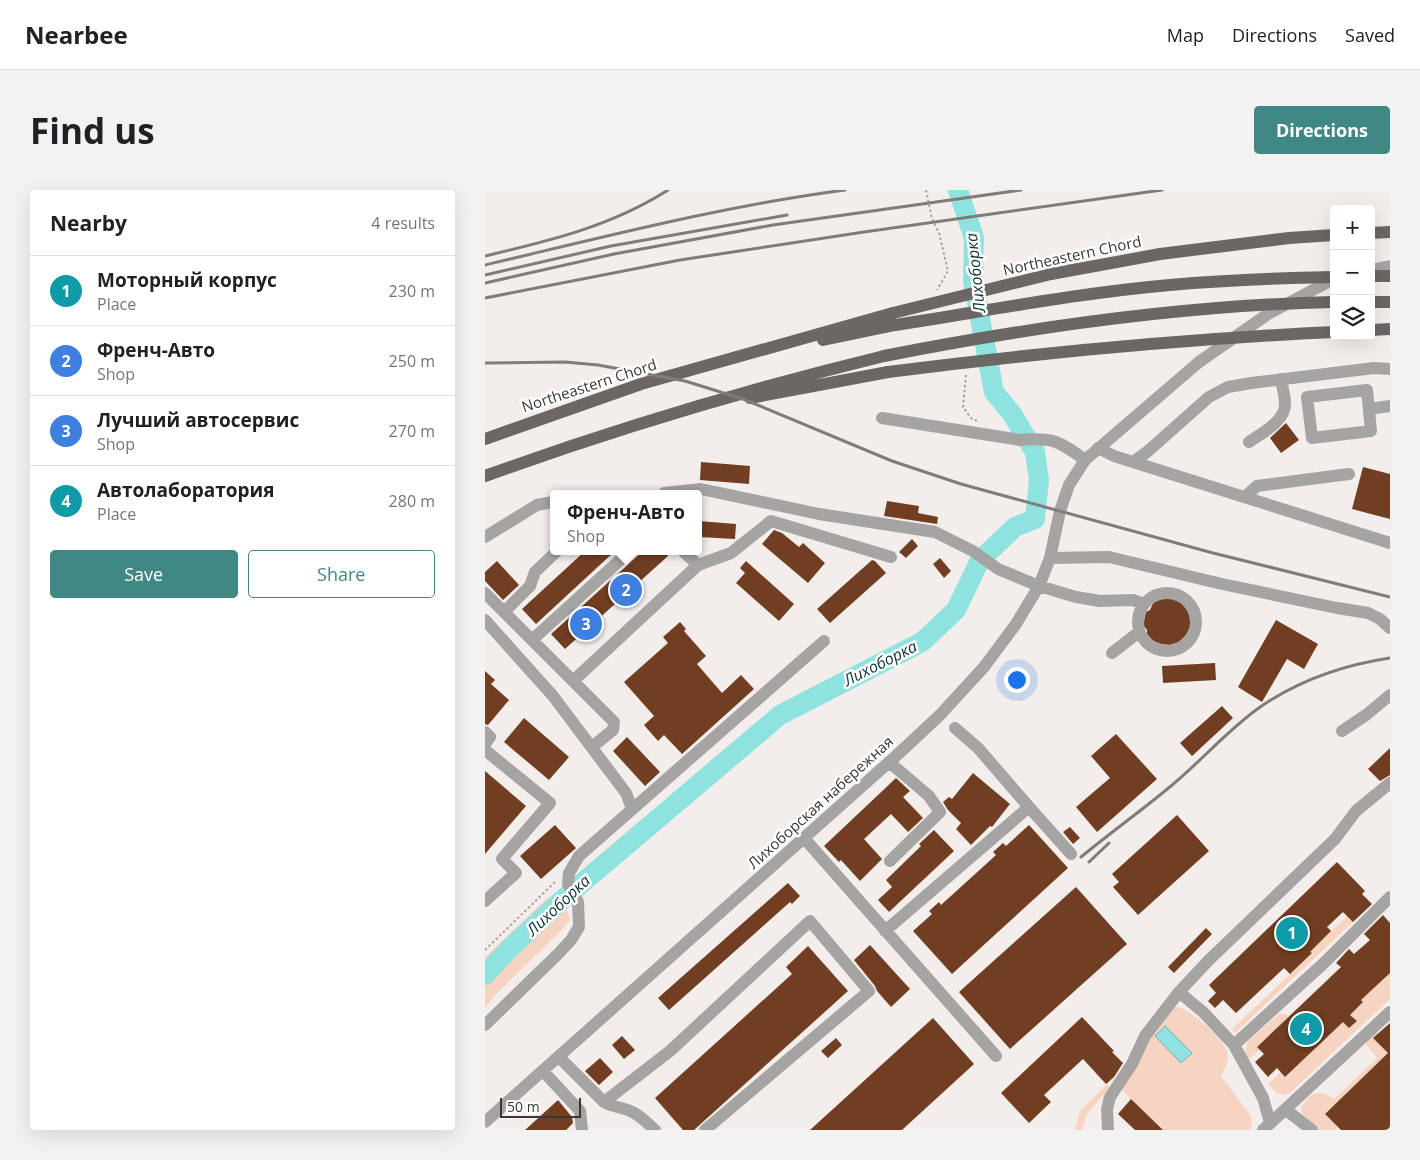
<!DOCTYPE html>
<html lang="en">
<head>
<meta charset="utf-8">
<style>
  body { margin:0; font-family:"Open Sans",sans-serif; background:#f2f2f2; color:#202124 }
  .controls { position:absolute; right:15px; top:15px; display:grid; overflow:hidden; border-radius:5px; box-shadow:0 5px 20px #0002 }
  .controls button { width:45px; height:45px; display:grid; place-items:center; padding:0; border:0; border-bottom:1px solid #e0e0e0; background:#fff; color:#202124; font:25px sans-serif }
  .scale { position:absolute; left:15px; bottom:12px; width:81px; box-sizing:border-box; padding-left:5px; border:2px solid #393736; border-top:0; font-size:14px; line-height:18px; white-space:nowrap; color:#393736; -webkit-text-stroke:4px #fff; paint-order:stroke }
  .you { position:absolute; left:531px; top:489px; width:18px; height:18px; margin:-12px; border:4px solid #fff; border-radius:50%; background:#1a73e8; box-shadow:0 0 0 8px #1a73e833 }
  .badge { display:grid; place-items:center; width:32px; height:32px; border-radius:50%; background:#408883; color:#fff; font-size:16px; font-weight:700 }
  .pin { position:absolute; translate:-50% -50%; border:2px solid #fff; box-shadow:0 1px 5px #0006 }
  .popup { position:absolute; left:65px; top:300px; width:152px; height:65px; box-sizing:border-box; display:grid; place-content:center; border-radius:5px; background:#fff; filter:drop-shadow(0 1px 4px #0005); font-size:16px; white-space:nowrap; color:#757577 }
  .popup b { font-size:19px; color:#202124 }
  .popup::after { content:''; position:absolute; left:50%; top:100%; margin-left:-10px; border:10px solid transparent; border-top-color:#fff }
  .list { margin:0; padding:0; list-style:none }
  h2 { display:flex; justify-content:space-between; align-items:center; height:65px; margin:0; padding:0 20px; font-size:21px }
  h2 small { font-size:16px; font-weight:400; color:#757577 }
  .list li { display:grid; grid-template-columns:32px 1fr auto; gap:15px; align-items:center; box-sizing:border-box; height:70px; padding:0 20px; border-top:1px solid #e0e0e0 }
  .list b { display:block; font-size:19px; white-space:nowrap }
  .list p { margin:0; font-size:16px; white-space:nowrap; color:#757577 }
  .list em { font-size:16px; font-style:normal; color:#757577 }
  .actions { display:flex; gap:10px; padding:15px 20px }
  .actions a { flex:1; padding:11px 0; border:1px solid #408883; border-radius:5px; text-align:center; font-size:18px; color:#408883 }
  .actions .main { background:#408883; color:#fff }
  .icon { flex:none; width:28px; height:28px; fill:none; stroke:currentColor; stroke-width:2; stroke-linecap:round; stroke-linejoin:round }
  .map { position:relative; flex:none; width:905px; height:940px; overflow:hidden; border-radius:5px }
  header { display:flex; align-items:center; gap:30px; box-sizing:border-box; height:70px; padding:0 25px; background:#fff; border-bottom:1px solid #e0e0e0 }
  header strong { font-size:24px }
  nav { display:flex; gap:28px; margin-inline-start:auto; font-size:18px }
  .intro { display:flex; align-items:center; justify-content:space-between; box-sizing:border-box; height:120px; padding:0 30px }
  h1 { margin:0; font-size:35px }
  .button { padding:12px 22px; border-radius:5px; background:#408883; color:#fff; font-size:18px; font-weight:700 }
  main { display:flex; gap:30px; padding:0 30px }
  aside { flex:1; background:#fff; border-radius:5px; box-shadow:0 5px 20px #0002 }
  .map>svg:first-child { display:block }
  .green { fill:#f7d4c2 }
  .water { fill:#8fe3de; stroke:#75afac }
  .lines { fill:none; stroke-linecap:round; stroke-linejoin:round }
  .river { stroke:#8fe3de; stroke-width:20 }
  .building { fill:#713e22 }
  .path { stroke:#a8a4a3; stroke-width:2; stroke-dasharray:2.5 2.5; stroke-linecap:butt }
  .minor { stroke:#a6a4a3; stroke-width:12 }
  .major { stroke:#6a6765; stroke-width:12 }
  .rail { stroke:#7f7c7a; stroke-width:3 }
  .major-bridge { stroke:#6a6765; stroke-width:12 }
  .labels { text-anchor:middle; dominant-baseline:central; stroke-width:5; stroke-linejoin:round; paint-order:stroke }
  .street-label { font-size:15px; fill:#393736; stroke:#fff }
  .water-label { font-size:16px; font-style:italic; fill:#0d3634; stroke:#fff }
</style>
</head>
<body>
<header>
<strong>Nearbee</strong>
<nav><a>Map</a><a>Directions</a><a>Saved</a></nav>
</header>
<div class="intro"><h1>Find us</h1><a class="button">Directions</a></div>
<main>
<aside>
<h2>Nearby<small>4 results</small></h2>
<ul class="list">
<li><span class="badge" style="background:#0f9aa8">1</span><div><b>Моторный корпус</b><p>Place</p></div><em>230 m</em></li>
<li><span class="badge" style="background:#3f7fe0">2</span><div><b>Френч-Авто</b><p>Shop</p></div><em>250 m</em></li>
<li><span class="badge" style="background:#3f7fe0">3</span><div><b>Лучший автосервис</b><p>Shop</p></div><em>270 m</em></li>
<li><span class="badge" style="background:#0f9aa8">4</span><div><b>Автолаборатория</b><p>Place</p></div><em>280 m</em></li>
</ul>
<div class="actions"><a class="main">Save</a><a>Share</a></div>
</aside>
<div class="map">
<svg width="905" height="940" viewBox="0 0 905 940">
  <rect width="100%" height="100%" fill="#f3eeec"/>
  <path class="green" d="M63,707C76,707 82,717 85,730L76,741L11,804L0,818V767Z
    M862,726L868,732L750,843L747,839L826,764L821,757L842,737L847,741Z
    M905,783V809L805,903L797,905L789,901L783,894L796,882L800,886L878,813L876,810Z
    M692,817C705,819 741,850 743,864C744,872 739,880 736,886L766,926L767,934L765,940H678L637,900L658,858L689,818Z
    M794,824H801L804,826L772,857L775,860L763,870L760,862L763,851Z
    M890,841L893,844L888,848L903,863L840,924L853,937L850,940H831L818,928L816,918C825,902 834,898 849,909L892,868L881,854V851Z
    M622,894L625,897L602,924L597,940H590L595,921Z"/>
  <path class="water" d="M680,836L707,863L696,873L670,846Z"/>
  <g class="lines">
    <path class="river" d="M0,785L23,760L77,710L295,525L437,452L471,420L495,370L530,337L550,329L554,290L550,262L527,224L509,202L488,91L489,48L473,0"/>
  </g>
  <path class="building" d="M801,233L814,250L796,263L785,248Z
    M216,272L265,276L264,294L215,290Z
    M878,277L905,284V329L867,319Z
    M402,311L434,316L433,323L453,327L452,334L399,326Z
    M214,331L251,334L250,349L214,347Z
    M289,340L297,343L314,357L318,353L340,373L323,393L277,354Z
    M427,349L433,356L421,368L414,362Z
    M100,361H130L51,434L37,419Z
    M158,361H179L183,366L80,459L66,444Z
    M455,368L466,381L459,388L448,374Z
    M387,370L390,371L401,383L345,433L332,419Z
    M12,371L34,395L18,410L0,391V382Z
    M261,371L309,414L294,431L251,393L260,383L255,378Z
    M678,408L687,409L696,412L702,419L705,428V437L701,445L694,452L685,455L676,454L668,451L662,444V440L658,435L661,422L665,420L669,411Z
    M791,430L833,454L819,479L802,469L777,512L753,497Z
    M195,432L201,439L199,441L221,466L212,474L237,503L256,485L269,499L197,564L179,545L173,551L159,535L169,526L139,492L183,453L178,447Z
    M730,473L731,490L678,493L677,476Z
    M0,481L10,490L6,494L24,510L3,535L0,534Z
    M737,516L748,528L707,566L695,553Z
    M39,528L84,567L64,590L19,552Z
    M631,544L672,589L612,642L591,617L625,588L606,566Z
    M142,547L175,582L160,596L128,561Z
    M905,558V585L895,591L883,579Z
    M0,581L41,616L0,664Z
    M488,583L525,614L507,637L505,636L486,655L471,639L476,633L463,620L458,612L464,607L467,609Z
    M411,588L425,601L418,607L438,628L423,642L406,624L379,649L397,669L375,691L356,670L354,672L339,656Z
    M692,625L724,661L653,725L628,697L634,692L627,684Z
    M70,635L91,658L56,689L35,666Z
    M544,635L583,678L467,784L428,741L447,724L444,721L454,712L456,715L511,665L508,662L518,653L521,656Z
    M585,637L595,648L588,654L578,642Z
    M449,640L469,661L404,722L393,710L407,697L401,690L436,656L434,654Z
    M852,672L880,701L877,704L887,714L868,732L858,722L842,737L846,741L825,762L827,763L805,784L799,778L751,823L738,810L730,818L723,811L731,803L724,795Z
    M303,693L315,706L307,714L305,712L184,820L173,808Z
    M591,697L642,754L525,859L474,802Z
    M898,725L905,733V783L876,810L878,812L865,825L872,831L864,838L858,832L800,887L792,878L783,887L770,872L779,864L772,857L856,777L851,773L864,759L869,764L885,750L879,744Z
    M721,738L727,744L689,783L683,777Z
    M385,755L425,799L406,817L392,801L390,796L369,770Z
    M323,756L363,801L209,940H198L170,908L307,784L301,777Z
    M597,827L629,861L627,862L638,873L629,887L621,894L598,869L559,905L566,912L544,933L516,903Z
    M448,828L489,874L417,940H325Z
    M905,833V940H856L840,924L903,863L888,848Z
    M137,846L150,860L139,869L127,855Z
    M351,848L357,855L343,868L336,861Z
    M115,868L128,882L114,895L100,881Z
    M646,909L678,940H650L633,924Z
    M73,910L87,927L88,933L81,940H40Z"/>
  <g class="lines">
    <path class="path" d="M441,0L447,29L454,43L463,81L452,100
      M481,185L478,217L486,228L492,231
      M0,760L71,691"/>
    <path class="minor" d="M886,80L905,76
      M882,200L886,241L827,248L822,207Z
      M884,219L905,216
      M397,228L535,250C568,247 574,251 600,270
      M764,252C777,243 801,231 800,213C800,205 797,197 796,189
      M613,258L629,266L905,353
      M648,272L662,262L724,207L743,197L766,193L889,178L905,179
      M179,303L216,299L334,324L450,342L488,361L513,379L554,396L591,407L615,411L648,410L659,414
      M760,307L772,296L864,284
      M0,347L52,315L68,312
      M198,361L213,375
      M565,368L624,367L737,394L852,418L883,423L895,429L905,438
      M653 432a29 29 0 1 1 58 0a29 29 0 1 1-58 0Z
      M0,403L129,532L128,540L107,557
      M19,422L45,396L50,382L72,361
      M0,430L68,506L141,603L147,619
      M47,450L145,361
      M627,463L654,442
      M88,491L213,375L246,363L286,331L406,367
      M857,541L881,525L905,505
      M0,542L5,547L0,554
      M0,560L65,613L17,669L31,683L0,711
      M404,572L444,606L455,622L405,671
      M544,617L586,664
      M319,648L511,866
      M400,741L544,617L493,558L470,538
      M0,835L73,764L86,750L94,737L93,712L83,694L84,683L94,666L339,451
      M749,855L839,773L905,707
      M74,867L119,912C127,917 135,917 143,920C154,924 161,932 170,940
      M58,881L95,921L97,940
      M119,912L185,861L325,731L384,801L220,940
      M801,920L827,940
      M0,932L411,566L455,525L499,477L531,434L554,396L565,368L575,321L584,295L600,270L714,172L783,124L841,93L849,91
      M785,933L778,908L749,855L718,822L694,802L723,771L850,649L871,621L905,593
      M623,940L622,919L625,907L647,874L660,846L694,802
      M778,940L905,822"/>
    <path class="major" d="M886,43L905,42
      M566,84L675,64L804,48L849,45
      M886,86H905
      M886,112H905
      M886,140L905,139
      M338,150L410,135
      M265,208L403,182
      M0,249L156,194L408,123
      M0,286C130,239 264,199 399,166"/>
    <path class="rail" d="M0,66C64,51 127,36 183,0
      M0,75C119,47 238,16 360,0
      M0,85L126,56L302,25
      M0,93L129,64L288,35L536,0
      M0,108L195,70L379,42L677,0
      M0,173L80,172L113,175L200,191L258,209L407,271L476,294L728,363L905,407
      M596,667C625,643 656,621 686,596C715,572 740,543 771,520C810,492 858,475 905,468
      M604,672L624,653"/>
    <path class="major-bridge" d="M408,123L566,84
      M410,135C501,121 593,103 685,95C740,90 794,88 849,87
      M399,166C546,137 698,115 849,112
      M403,182C551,163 699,149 849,142"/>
  </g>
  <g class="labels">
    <g class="street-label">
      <text transform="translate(587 65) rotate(-12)">Northeastern Chord</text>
      <text transform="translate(104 195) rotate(-18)">Northeastern Chord</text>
      <text transform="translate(335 612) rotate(-42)">Лихоборская набережная</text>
    </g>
    <g class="water-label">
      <text transform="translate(490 83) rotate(-96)">Лихоборка</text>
      <text transform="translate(395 473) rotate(-27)">Лихоборка</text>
      <text transform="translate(73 715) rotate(-43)">Лихоборка</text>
    </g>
  </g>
</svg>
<div class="controls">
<button>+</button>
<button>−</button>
<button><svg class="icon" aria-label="layers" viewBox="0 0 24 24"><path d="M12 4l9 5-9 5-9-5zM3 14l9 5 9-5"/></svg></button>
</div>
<div class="scale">50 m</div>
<div class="you"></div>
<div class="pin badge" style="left:807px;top:743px;background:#0f9aa8">1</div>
<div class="pin badge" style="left:141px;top:400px;background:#3f7fe0">2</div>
<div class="popup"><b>Френч-Авто</b>Shop</div>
<div class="pin badge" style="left:101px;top:434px;background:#3f7fe0">3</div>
<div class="pin badge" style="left:821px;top:839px;background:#0f9aa8">4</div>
</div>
</main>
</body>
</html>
